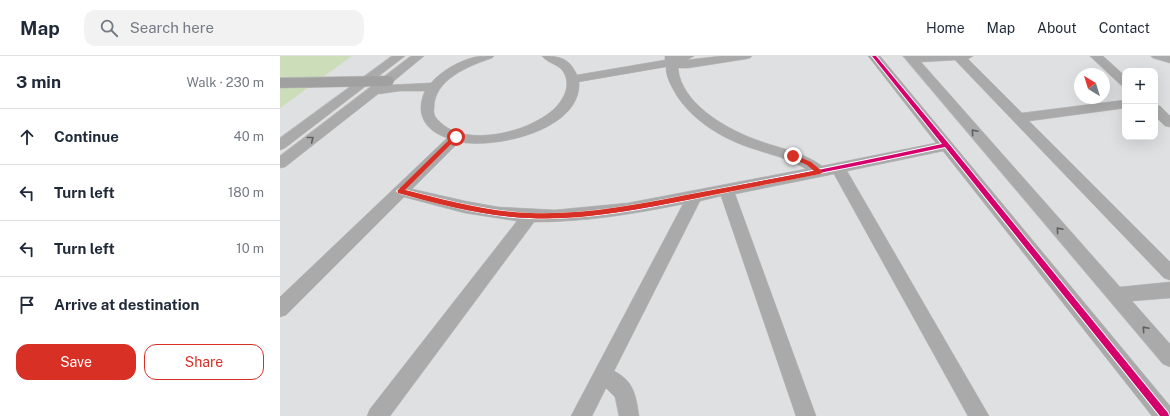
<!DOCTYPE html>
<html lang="en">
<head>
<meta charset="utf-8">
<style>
  body { margin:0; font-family:"Public Sans",sans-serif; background:#f2f2f3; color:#1f2937 }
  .controls { position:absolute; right:12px; top:12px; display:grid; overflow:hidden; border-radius:8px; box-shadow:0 4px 16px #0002 }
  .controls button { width:36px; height:36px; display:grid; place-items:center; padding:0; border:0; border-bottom:1px solid #e0e1e3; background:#fff; color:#1f2937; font:20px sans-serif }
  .compass { position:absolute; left:794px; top:12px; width:36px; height:36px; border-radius:50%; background:#fff; box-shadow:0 4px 16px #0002; rotate:322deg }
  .stop { position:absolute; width:12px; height:12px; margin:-9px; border:3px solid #d93025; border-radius:50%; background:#fff }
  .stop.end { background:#d93025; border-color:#fff; box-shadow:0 1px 4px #0008 }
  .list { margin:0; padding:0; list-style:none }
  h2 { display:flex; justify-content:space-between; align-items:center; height:52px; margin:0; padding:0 16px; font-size:17px }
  h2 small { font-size:13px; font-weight:400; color:#747a83 }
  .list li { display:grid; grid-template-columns:26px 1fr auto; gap:12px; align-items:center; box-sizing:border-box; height:56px; padding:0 16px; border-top:1px solid #e0e1e3 }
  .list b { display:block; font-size:15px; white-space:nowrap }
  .list em { font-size:13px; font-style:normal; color:#747a83 }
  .actions { display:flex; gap:8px; padding:12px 16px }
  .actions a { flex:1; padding:9px 0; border:1px solid #d93025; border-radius:12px; text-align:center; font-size:14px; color:#d93025 }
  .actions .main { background:#d93025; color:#fff }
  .icon { flex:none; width:22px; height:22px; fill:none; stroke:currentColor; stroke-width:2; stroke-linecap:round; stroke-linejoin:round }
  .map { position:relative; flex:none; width:890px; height:360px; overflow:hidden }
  header { display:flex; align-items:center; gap:24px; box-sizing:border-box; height:56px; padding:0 20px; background:#fff; border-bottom:1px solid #e0e1e3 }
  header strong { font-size:19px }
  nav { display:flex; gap:22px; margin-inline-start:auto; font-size:14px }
  .search { width:280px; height:36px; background:#f2f2f3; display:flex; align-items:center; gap:10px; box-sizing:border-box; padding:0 14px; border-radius:12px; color:#747a83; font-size:15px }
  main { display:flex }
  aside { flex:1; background:#fff }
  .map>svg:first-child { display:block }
  .green { fill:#ccddb9 }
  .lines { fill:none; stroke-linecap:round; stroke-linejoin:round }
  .street-casing { stroke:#bcbdbe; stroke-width:1 }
  .secondary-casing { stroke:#bcbdbe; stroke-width:1 }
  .street { fill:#aaaaab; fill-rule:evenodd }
  .secondary { fill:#a0a0a0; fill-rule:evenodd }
  .cycleway-casing { stroke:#fff; stroke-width:2 }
  .cycleway { fill:#d6006c; fill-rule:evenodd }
  .oneway { stroke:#606061 }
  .route { fill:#d93025 }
</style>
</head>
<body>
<header>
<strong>Map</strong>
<div class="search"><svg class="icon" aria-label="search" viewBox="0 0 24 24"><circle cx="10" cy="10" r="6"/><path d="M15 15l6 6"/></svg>Search here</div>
<nav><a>Home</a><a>Map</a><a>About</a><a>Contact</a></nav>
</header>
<main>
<aside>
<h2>3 min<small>Walk · 230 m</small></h2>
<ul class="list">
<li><svg class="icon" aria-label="ahead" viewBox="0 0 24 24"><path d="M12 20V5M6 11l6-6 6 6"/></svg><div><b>Continue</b></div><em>40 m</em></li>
<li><svg class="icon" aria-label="left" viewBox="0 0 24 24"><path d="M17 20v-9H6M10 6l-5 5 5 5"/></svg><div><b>Turn left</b></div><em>180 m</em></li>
<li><svg class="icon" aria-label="left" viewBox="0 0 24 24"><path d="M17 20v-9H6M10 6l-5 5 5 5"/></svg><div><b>Turn left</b></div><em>10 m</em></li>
<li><svg class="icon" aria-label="arrive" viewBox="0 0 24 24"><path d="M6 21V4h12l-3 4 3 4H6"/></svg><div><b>Arrive at destination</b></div></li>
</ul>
<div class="actions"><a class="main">Save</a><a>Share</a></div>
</aside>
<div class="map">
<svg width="890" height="360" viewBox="0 0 890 360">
  <rect width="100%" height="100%" fill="#dfe0e1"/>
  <path class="green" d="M0,0H72L0,52Z"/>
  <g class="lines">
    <g class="street-casing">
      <path id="street" d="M112,0H125L5,92L0,94V82Z
        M131,0H144L109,29L151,27C161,15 179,5 195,1C200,0 208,0 214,0L212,2C189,10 154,23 154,52C153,57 155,62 159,65C185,93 252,76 276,51C284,42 290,31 285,19C281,8 268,8 262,0C280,0 289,2 297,19L385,4V0H414L407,4L441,0H472L470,2L466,3L408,12H398C401,47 445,72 474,83C497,92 522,95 542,110L656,87L588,0H600L890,350V360H872L663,95L567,115L709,360H688L554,118L455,138L536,360H516L441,140L420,145L334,315C354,325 356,340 359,360H339L335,341L326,332L312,360H291L403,148C354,158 305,166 254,166L110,360H87L90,353L237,165L185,157L124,141L6,259L0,261V241L167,82C144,74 135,57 145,35H120L98,38L5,111L0,112V100ZM386,11C386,22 392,31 397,40C414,66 445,84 474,93C492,99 510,103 526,113L348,147L275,154L218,151L185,145L132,133L179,86C216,93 302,74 299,26Z
        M623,0H693L688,3L742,57L845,44V52L749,65L890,206V224L884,222L675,4L641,6L840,231L890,226V242L852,245L890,288V311L883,308Z
        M810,0H823L845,20V30L841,29Z
        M871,0H890V7L873,2Z
        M875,49L880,50L890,60V71L885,70L875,60Z"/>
    </g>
    <g class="secondary-casing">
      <path id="secondary" d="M106,20L112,21L114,25L112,29L106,30L0,32V22Z"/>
    </g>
    <use href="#street" class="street"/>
    <use href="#secondary" class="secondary"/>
    <g class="cycleway-casing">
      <path id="cycleway" d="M592,0H596L669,88L888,357L889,360H880L665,91C592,107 518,121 445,136C381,149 316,164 251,162C206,161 163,148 120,137L117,135L120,133C163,144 206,156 251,158C317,160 381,144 446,132C518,118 590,104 662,88Z"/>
    </g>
    <use href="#cycleway" class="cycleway"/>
  </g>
  <defs><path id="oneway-chevron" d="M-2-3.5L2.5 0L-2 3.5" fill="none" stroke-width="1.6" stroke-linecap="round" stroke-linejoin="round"/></defs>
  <g class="oneway">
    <use href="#oneway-chevron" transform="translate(694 76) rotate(-131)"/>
    <use href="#oneway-chevron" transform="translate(31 83) rotate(-38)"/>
    <use href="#oneway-chevron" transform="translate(779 174) rotate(-131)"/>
    <use href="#oneway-chevron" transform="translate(865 273) rotate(-131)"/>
  </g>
  <path class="route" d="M174,79L178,81L125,134C166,144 207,156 250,157C303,159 355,149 406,139C449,131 492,123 534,115L527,109L511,102V99L513,98L531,106L543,116L540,118C494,127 448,136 402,145C352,154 300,165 249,162C205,160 160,149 118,137V134Z"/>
</svg>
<div class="controls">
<button>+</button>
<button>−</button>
</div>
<svg class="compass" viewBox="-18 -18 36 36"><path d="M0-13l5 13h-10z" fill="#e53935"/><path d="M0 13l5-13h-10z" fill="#747a83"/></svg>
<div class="stop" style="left:176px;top:81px"></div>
<div class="stop end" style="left:513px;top:100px"></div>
</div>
</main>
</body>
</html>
